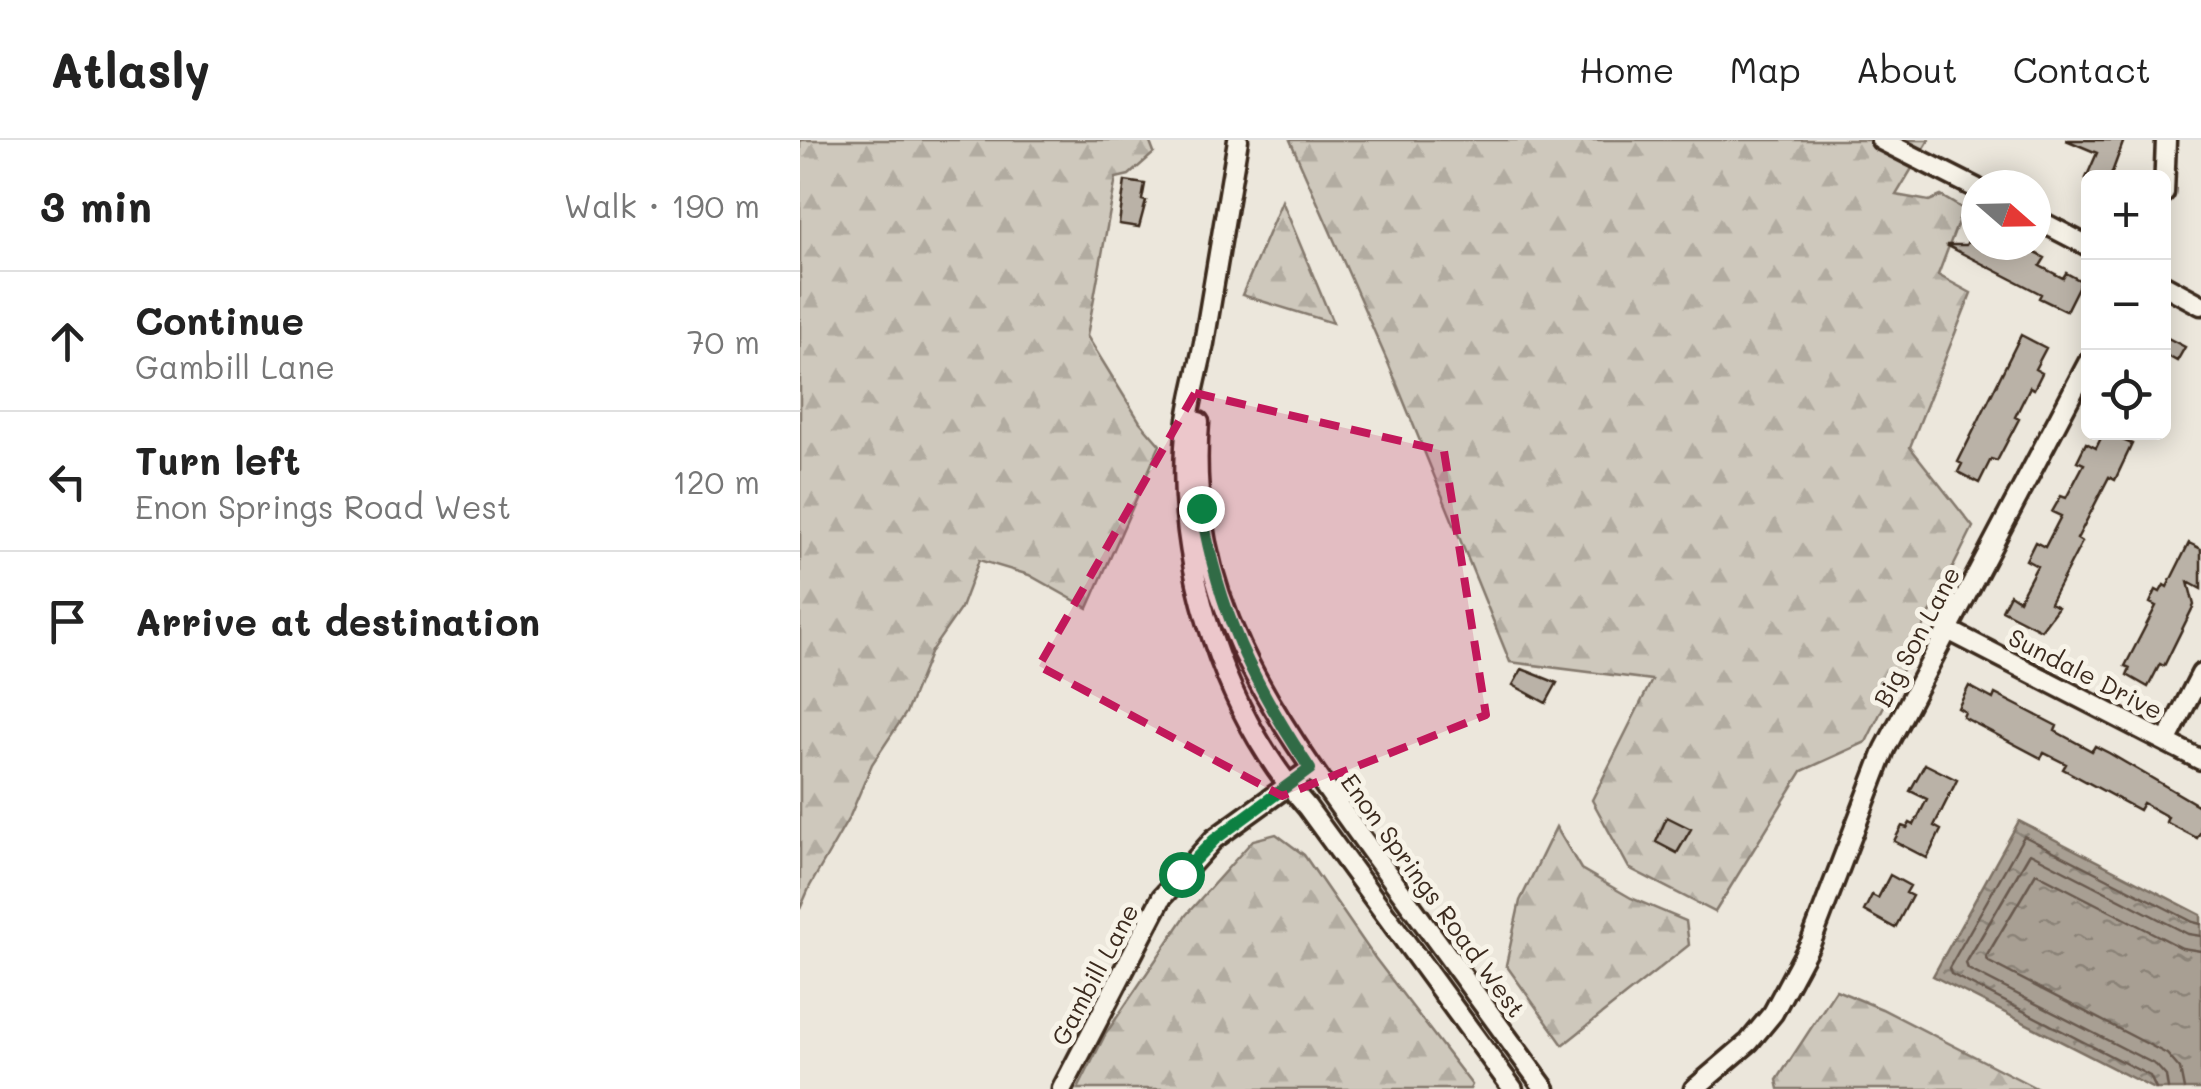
<!DOCTYPE html>
<html lang="en">
<head>
<meta charset="utf-8">
<style>
  body { margin:0; font-family:Mali,sans-serif; background:#f2f2f2; color:#222 }
  .controls { position:absolute; right:30px; top:30px; display:grid; overflow:hidden; border-radius:15px; box-shadow:0 5px 25px #0003 }
  .controls button { width:90px; height:90px; display:grid; place-items:center; padding:0; border:0; border-bottom:2px solid #e0e0e0; background:#fff; color:#222; font:50px sans-serif }
  .compass { position:absolute; left:1161px; top:30px; width:90px; height:90px; border-radius:50%; background:#fff; box-shadow:0 5px 25px #0003; rotate:110deg }
  .stop { position:absolute; width:30px; height:30px; margin:-22px; border:8px solid #0b8043; border-radius:50%; background:#fff }
  .stop.end { background:#0b8043; border-color:#fff; box-shadow:0 2px 10px #0008 }
  .list { margin:0; padding:0; list-style:none }
  h2 { display:flex; justify-content:space-between; align-items:center; height:130px; margin:0; padding:0 40px; font-size:42px }
  h2 small { font-size:32px; font-weight:400; color:#767676 }
  .list li { display:grid; grid-template-columns:65px 1fr auto; gap:30px; align-items:center; box-sizing:border-box; height:140px; padding:0 40px; border-top:2px solid #e0e0e0 }
  .list b { display:block; font-size:38px; white-space:nowrap }
  .list p { margin:0; font-size:32px; white-space:nowrap; color:#767676 }
  .list em { font-size:32px; font-style:normal; color:#767676 }
  .icon { flex:none; width:55px; height:55px; fill:none; stroke:currentColor; stroke-width:2; stroke-linecap:round; stroke-linejoin:round }
  .map { position:relative; flex:none; width:1401px; height:949px; overflow:hidden }
  header { display:flex; align-items:center; gap:60px; box-sizing:border-box; height:140px; padding:0 50px; background:#fff; border-bottom:2px solid #e0e0e0 }
  header strong { font-size:48px }
  nav { display:flex; gap:55px; margin-inline-start:auto; font-size:35px }
  main { display:flex }
  aside { flex:1; background:#fff }
  .map>svg:first-child { display:block }
  .forest { fill:url(#forest-firs); stroke:#84796d; stroke-width:2.5 }
  .water { fill:url(#water-ripples); stroke:#7c7064; stroke-width:2.5 }
  .lines { fill:none; stroke-linecap:round; stroke-linejoin:round }
  .shore { stroke:#67594d; stroke-width:2.5 }
  .building { fill:#bab2a7; stroke:#3b2a1e; stroke-width:2.5 }
  .minor-casing { stroke:#3b2a1e; stroke-width:25 }
  .minor { stroke:#f7f3e8; stroke-width:18 }
  .route { stroke:#0b8043; stroke-width:12 }
  .marked { fill:#c2185b; fill-opacity:0.2; stroke:#c2185b; stroke-width:8; stroke-dasharray:20 12; stroke-linejoin:round }
  .labels { text-anchor:middle; dominant-baseline:central; stroke-width:10; stroke-linejoin:round; paint-order:stroke }
  .street-label { font-size:25px; fill:#3b2a1e; stroke:#f7f3e8 }
</style>
</head>
<body>
<header>
<strong>Atlasly</strong>
<nav><a>Home</a><a>Map</a><a>About</a><a>Contact</a></nav>
</header>
<main>
<aside>
<h2>3 min<small>Walk · 190 m</small></h2>
<ul class="list">
<li><svg class="icon" aria-label="ahead" viewBox="0 0 24 24"><path d="M12 20V5M6 11l6-6 6 6"/></svg><div><b>Continue</b><p>Gambill Lane</p></div><em>70 m</em></li>
<li><svg class="icon" aria-label="left" viewBox="0 0 24 24"><path d="M17 20v-9H6M10 6l-5 5 5 5"/></svg><div><b>Turn left</b><p>Enon Springs Road West</p></div><em>120 m</em></li>
<li><svg class="icon" aria-label="arrive" viewBox="0 0 24 24"><path d="M6 21V4h12l-3 4 3 4H6"/></svg><div><b>Arrive at destination</b></div></li>
</ul>
</aside>
<div class="map">
<svg width="1401" height="949" viewBox="0 0 1401 949">
  <defs>
    <pattern id="forest-firs" width="22" height="20" patternUnits="userSpaceOnUse" patternTransform="scale(2.5)"><rect width="22" height="20" fill="#cec8bc"/><path d="M5 1l3.5 6h-7zM16 11l3.5 6h-7z" fill="#b2aca1"/></pattern>
    <pattern id="water-ripples" width="26" height="14" patternUnits="userSpaceOnUse" patternTransform="scale(2.5)"><rect width="26" height="14" fill="#a89f93"/><path d="M2 4q2-2 4 0t4 0M15 11q2-2 4 0t4 0" fill="none" stroke="#8a8277"/></pattern>
  </defs>
  <rect width="100%" height="100%" fill="#ece7dc"/>
  <filter id="ink" filterUnits="userSpaceOnUse"><feTurbulence type="fractalNoise" baseFrequency=".01" numOctaves="2"/><feDisplacementMap in="SourceGraphic" scale="20" xChannelSelector="R" yChannelSelector="G"/><feConvolveMatrix kernelMatrix="1 2 1 2 8 2 1 2 1" color-interpolation-filters="sRGB"/></filter>
  <g filter="url(#ink)">
    <path class="forest" d="M0,0H349L354,13L329,35L316,38L287,196L340,282L360,305L288,468L229,435L179,420L161,468L131,511L106,573L72,624L50,676L10,746L0,769Z
      M490,0H1129L1096,55L1129,61L1141,56L1163,69L1138,135L1171,153L1110,307L1173,387L1066,602L1002,631L915,772L829,728L792,660L852,540L710,522L589,225Z
      M482,61L533,183L442,155Z
      M756,687L781,729L831,758L886,781L889,805L763,905L706,825L720,761Z
      M476,694L504,715L575,818L672,945L670,949H278L305,895L386,775L453,700Z
      M1036,850L1082,869L1238,949H979L977,940Z"/>
    <path class="water" d="M1219,681L1401,775V949H1354L1133,836Z"/>
    <g class="lines">
      <path class="shore" d="M1356,949L1350,936L1151,834L1149,828L1224,696L1393,782L1401,784
        M1368,949L1366,936L1356,925L1168,829L1166,823L1230,713L1388,794L1401,796
        M1384,949L1380,929L1367,914L1189,822L1186,817L1236,733L1382,808L1401,811"/>
    </g>
    <path class="building" d="M1266,0H1324L1310,38H1286L1297,13Z
      M325,41L345,44L342,60L346,61L339,87L319,84Z
      M1176,85V105H1208L1226,115L1229,110L1245,118L1240,126L1263,138L1266,133L1281,141L1266,171L1239,158L1241,154L1146,105H1166Z
      M1221,195L1246,208L1235,229L1242,233L1234,249L1230,247L1215,277L1219,279L1197,321L1191,319L1179,343L1158,332L1162,324L1158,322Z
      M1364,196L1385,207L1377,221L1364,214Z
      M1304,292L1332,304L1315,340L1309,337L1277,399L1282,402L1250,463L1258,467L1241,490L1202,470L1210,454L1219,460L1237,426L1226,420L1235,402L1245,407L1261,376L1252,372L1261,356L1266,358L1284,324L1277,321L1286,303L1296,308Z
      M1389,403L1401,409V449L1388,442L1394,465L1364,526L1360,524L1348,547L1327,535L1330,528L1325,526L1356,466L1350,463L1356,450L1360,452L1364,445L1367,447Z
      M722,529L757,543L746,563L713,545Z
      M1169,546L1193,559L1195,554L1230,572L1257,586L1255,591L1292,611L1295,606L1309,613L1401,667V691L1397,698L1366,682L1368,677L1343,663L1339,670L1263,629L1266,624L1244,613L1241,618L1163,577L1165,572L1158,568Z
      M1125,624L1157,640L1134,686L1141,690L1127,718L1094,701L1102,686L1107,688L1110,683L1114,685L1127,659L1110,651Z
      M867,677L891,689L877,713L856,702Z
      M1090,735L1110,746L1106,753L1112,756L1095,788L1064,771L1072,755L1078,758Z"/>
    <g class="lines">
      <g class="minor-casing">
        <path id="minor" d="M438,0C426,68 416,135 404,203C397,238 387,271 385,307C378,430 425,575 507,667L713,949
          M1081,0L1176,48
          M1364,53L1366,0
          M1236,79L1288,106
          M1364,145L1401,165
          M399,282C385,461 476,579 574,715C631,793 688,871 745,949
          M1148,490L1401,620
          M1366,602L1401,534
          M262,949L362,757L414,699L511,629
          M894,949L949,902L973,873L1011,802L1085,609L1288,223"/>
      </g>
      <use href="#minor" class="minor"/>
    </g>
  </g>
  <g class="lines" filter="url(#ink)">
    <path class="route" d="M381,734L414,700L510,629C451,540 419,473 401,368"/>
  </g>
  <path class="marked" d="M395,253L644,311L686,575L482,656L239,526Z"/>
  <g class="labels">
    <g class="street-label">
      <text transform="translate(1116 496) rotate(-62)">Big Son Lane</text>
      <text transform="translate(1286 533) rotate(27)">Sundale Drive</text>
      <text transform="translate(634 755) rotate(54)">Enon Springs Road West</text>
      <text transform="translate(294 834) rotate(-62)">Gambill Lane</text>
    </g>
  </g>
</svg>
<div class="controls">
<button>+</button>
<button>−</button>
<button><svg class="icon" aria-label="locate" viewBox="0 0 24 24"><circle cx="12" cy="12" r="6"/><path d="M12 2v4M12 18v4M2 12h4M18 12h4"/></svg></button>
</div>
<svg class="compass" viewBox="-18 -18 36 36"><path d="M0-13l5 13h-10z" fill="#e53935"/><path d="M0 13l5-13h-10z" fill="#767676"/></svg>
<div class="stop" style="left:381px;top:734px"></div>
<div class="stop end" style="left:401px;top:368px"></div>
</div>
</main>
</body>
</html>
